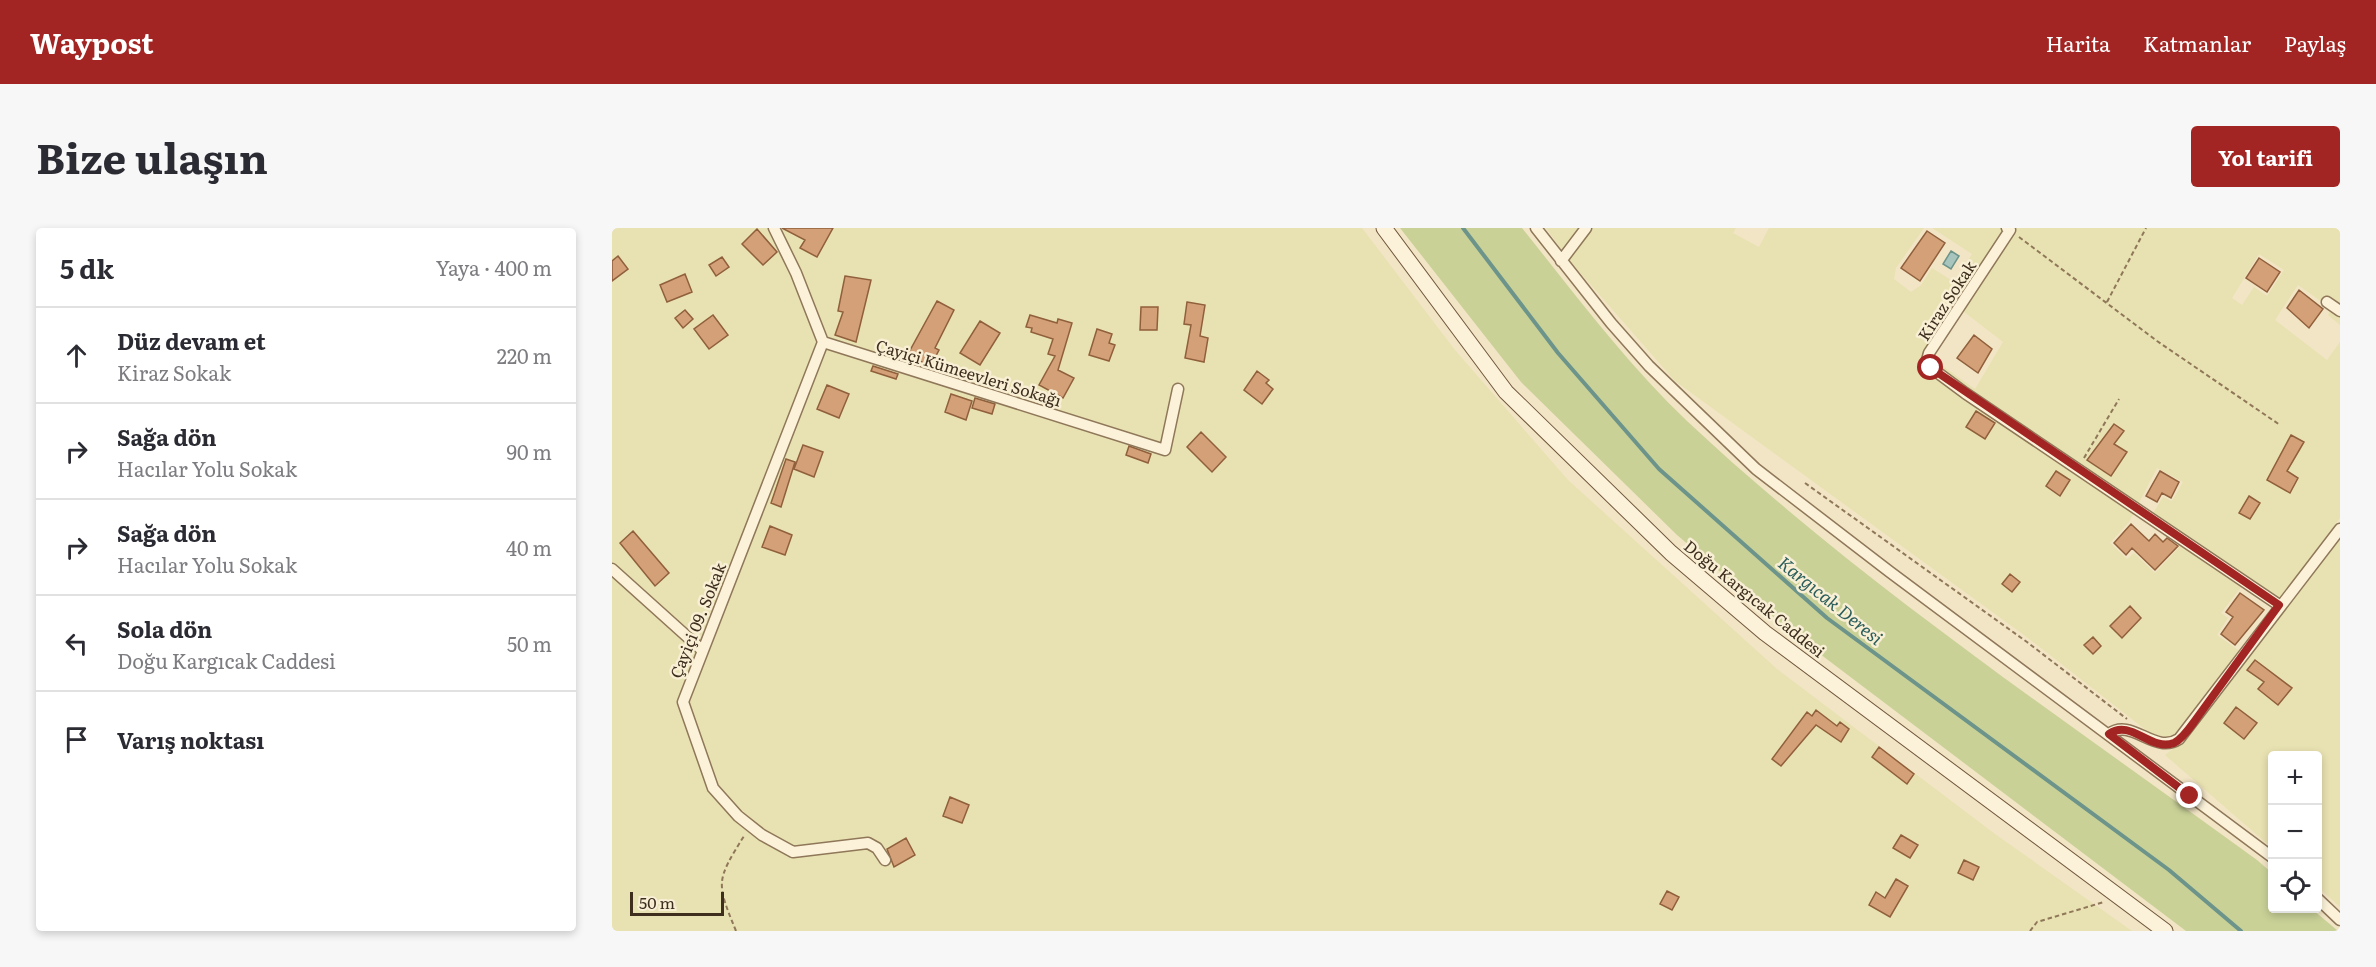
<!DOCTYPE html>
<html lang="tr">
<head>
<meta charset="utf-8">
<style>
  body { margin:0; font-family:Literata,serif; background:#f7f7f7; color:#2b2b33 }
  .controls { position:absolute; right:18px; bottom:18px; display:grid; overflow:hidden; border-radius:6px; box-shadow:0 3px 9px #0003 }
  .controls button { width:54px; height:54px; display:grid; place-items:center; padding:0; border:0; border-bottom:2px solid #e1e1e2; background:#fff; color:#2b2b33; font:30px sans-serif }
  .scale { position:absolute; left:18px; bottom:15px; width:94px; box-sizing:border-box; padding-left:6px; border:3px solid #3e2e1e; border-top:0; font-size:16px; line-height:21px; white-space:nowrap; color:#3e2e1e; -webkit-text-stroke:4px #f8efd5; paint-order:stroke }
  .stop { position:absolute; width:18px; height:18px; margin:-14px; border:4px solid #a32523; border-radius:50%; background:#fff }
  .stop.end { background:#a32523; border-color:#fff; box-shadow:0 2px 6px #0008 }
  .list { margin:0; padding:0; list-style:none }
  h2 { display:flex; justify-content:space-between; align-items:center; height:78px; margin:0; padding:0 24px; font-size:26px }
  h2 small { font-size:20px; font-weight:400; color:#7c7c81 }
  .list li { display:grid; grid-template-columns:39px 1fr auto; gap:18px; align-items:center; box-sizing:border-box; height:96px; padding:0 24px; border-top:2px solid #e1e1e2 }
  .list b { display:block; font-size:22px; white-space:nowrap }
  .list p { margin:0; font-size:20px; white-space:nowrap; color:#7c7c81 }
  .list em { font-size:20px; font-style:normal; color:#7c7c81 }
  .icon { flex:none; width:33px; height:33px; fill:none; stroke:currentColor; stroke-width:2; stroke-linecap:round; stroke-linejoin:round }
  .map { position:relative; flex:none; width:1728px; height:703px; overflow:hidden; border-radius:6px }
  header { display:flex; align-items:center; gap:36px; box-sizing:border-box; height:84px; padding:0 30px; background:#a32523; color:#fff }
  header strong { font-size:28px }
  nav { display:flex; gap:33px; margin-inline-start:auto; font-size:21px }
  .intro { display:flex; align-items:center; justify-content:space-between; box-sizing:border-box; height:144px; padding:0 36px }
  h1 { margin:0; font-size:42px }
  .button { padding:15px 27px; border-radius:6px; background:#a32523; color:#fff; font-size:21px; font-weight:700 }
  main { display:flex; gap:36px; padding:0 36px }
  aside { flex:1; background:#fff; border-radius:6px; box-shadow:0 3px 9px #0003 }
  .map>svg:first-child { display:block }
  .farmland { fill:#e8e1b1; fill-rule:evenodd }
  .green { fill:#c9d197 }
  .water { fill:#a7c5bd; stroke:#6c948b; stroke-width:1.5 }
  .lines { fill:none; stroke-linecap:round; stroke-linejoin:round }
  .stream { stroke:#6c948b; stroke-width:4 }
  .building { fill:#d3a077; stroke:#905f3c; stroke-width:1.5 }
  .street-casing { stroke:#8f7759; stroke-width:13 }
  .secondary-casing { stroke:#71573c; stroke-width:17 }
  .path { stroke:#8f7759; stroke-width:2; stroke-dasharray:4.5 3; stroke-linecap:butt }
  .street { stroke:#fbf2d9; stroke-width:10 }
  .secondary { stroke:#fbf2d9; stroke-width:15 }
  .route { stroke:#a32523; stroke-width:8 }
  .labels { text-anchor:middle; dominant-baseline:central; stroke-width:5; stroke-linejoin:round; paint-order:stroke }
  .street-label { font-size:16px; fill:#3e2e1e; stroke:#f8efd5 }
  .water-label { font-size:18px; font-style:italic; fill:#2c5e5c; stroke:#f8efd5 }
</style>
</head>
<body>
<header>
<strong>Waypost</strong>
<nav><a>Harita</a><a>Katmanlar</a><a>Paylaş</a></nav>
</header>
<div class="intro"><h1>Bize ulaşın</h1><a class="button">Yol tarifi</a></div>
<main>
<aside>
<h2>5 dk<small>Yaya · 400 m</small></h2>
<ul class="list">
<li><svg class="icon" aria-label="ahead" viewBox="0 0 24 24"><path d="M12 20V5M6 11l6-6 6 6"/></svg><div><b>Düz devam et</b><p>Kiraz Sokak</p></div><em>220 m</em></li>
<li><svg class="icon" aria-label="right" viewBox="0 0 24 24"><path d="M7 20v-9h11M14 6l5 5-5 5"/></svg><div><b>Sağa dön</b><p>Hacılar Yolu Sokak</p></div><em>90 m</em></li>
<li><svg class="icon" aria-label="right" viewBox="0 0 24 24"><path d="M7 20v-9h11M14 6l5 5-5 5"/></svg><div><b>Sağa dön</b><p>Hacılar Yolu Sokak</p></div><em>40 m</em></li>
<li><svg class="icon" aria-label="left" viewBox="0 0 24 24"><path d="M17 20v-9H6M10 6l-5 5 5 5"/></svg><div><b>Sola dön</b><p>Doğu Kargıcak Caddesi</p></div><em>50 m</em></li>
<li><svg class="icon" aria-label="arrive" viewBox="0 0 24 24"><path d="M6 21V4h12l-3 4 3 4H6"/></svg><div><b>Varış noktası</b></div></li>
</ul>
</aside>
<div class="map">
<svg width="1728" height="703" viewBox="0 0 1728 703">
  <rect width="100%" height="100%" fill="#f2e5c5"/>
  <path class="farmland" d="M0,0H750L843,122L956,252L1165,441L1383,606L1520,703H0Z
    M934,0H1124L1121,5L1147,19L1157,0H1312L1284,40L1282,51L1299,64L1309,57L1320,40L1342,54L1360,26L1320,0H1728V97L1716,87L1720,81L1686,57L1663,92L1715,132L1728,114V290L1668,370L1637,349L1609,385L1616,390L1605,407L1629,424L1563,510L1539,506L1416,410L1063,153L957,32ZM1647,26L1672,42L1655,68L1642,59L1630,77L1620,70ZM1351,83L1391,114L1363,161L1322,132L1323,127ZM1545,240L1571,254L1560,273L1551,269L1540,287L1575,311L1543,345L1522,325L1515,331L1498,315L1517,294Z
    M1728,308V679L1706,659V528H1660V620L1553,527L1571,513L1590,491Z"/>
  <path class="green" d="M788,0H910C963,66 1014,135 1075,193C1250,357 1452,491 1645,632L1660,645V680L1700,681L1726,703H1574L1179,404L1065,307L909,154Z"/>
  <path class="water" d="M1339,23L1347,28L1339,41L1331,36Z"/>
  <g class="lines">
    <path class="stream" d="M851,0L946,125L1047,241L1215,390L1557,642L1629,703"/>
  </g>
  <path class="building" d="M170,0H221L205,29L188,20L193,12Z
    M145,1L165,24L151,37L130,16Z
    M1315,3L1333,15L1308,53L1289,40Z
    M6,28L16,41L0,53V33Z
    M110,29L117,39L104,48L97,37Z
    M1647,30L1668,44L1655,64L1634,50Z
    M73,46L80,64L55,74L48,57Z
    M233,48L259,52L244,114L223,107L231,84L226,83Z
    M1687,62L1711,81L1697,100L1675,80Z
    M325,73L342,82L323,120L327,122L318,139L296,126Z
    M575,74L593,77L588,108L596,110L592,134L573,130L579,97L572,96Z
    M529,79H546L545,102H528Z
    M73,82L81,91L71,100L63,90Z
    M101,87L116,107L97,121L82,101Z
    M418,87L445,95L446,91L460,95L446,142L462,150L451,170L427,157L443,128L436,126L441,111L419,104L420,100L414,99Z
    M368,93L388,105L368,137L348,125Z
    M485,101L500,106L497,115L503,117L497,133L477,127Z
    M1362,107L1380,121L1366,145L1345,130Z
    M261,138L286,146L284,151L259,143Z
    M645,143L657,152L654,155L661,161L650,176L632,162Z
    M215,157L237,166L227,190L205,181Z
    M339,166L360,173L354,192L333,184Z
    M363,170L383,176L380,186L360,180Z
    M1364,183L1383,195L1373,211L1354,199Z
    M1502,196L1512,203L1502,216L1515,224L1499,248L1475,232Z
    M589,204L614,229L600,244L575,219Z
    M1679,207L1692,214L1675,243L1686,250L1678,265L1655,252Z
    M191,217L211,224L202,249L182,241Z
    M517,218L539,226L536,235L514,227Z
    M174,231L183,234L169,279L159,275Z
    M1444,243L1458,252L1448,268L1434,258Z
    M1548,243L1567,254L1559,270L1550,265L1545,274L1534,268Z
    M1637,268L1648,275L1638,291L1627,285Z
    M1519,296L1537,313L1543,306L1551,314L1555,310L1566,318L1543,342L1520,320L1514,327L1502,315Z
    M158,298L180,307L173,327L150,319Z
    M21,303L57,345L43,358L8,315Z
    M1398,346L1408,354L1400,364L1390,356Z
    M1628,365L1652,382L1623,417L1609,406L1621,389L1614,384Z
    M1518,378L1529,390L1510,410L1498,398Z
    M1481,409L1489,418L1481,426L1472,417Z
    M1643,432L1680,460L1666,477L1646,461L1652,454L1635,442Z
    M1624,479L1645,495L1632,511L1612,495Z
    M1204,482L1225,498L1228,494L1237,501L1229,514L1204,497L1169,538L1160,531L1195,484L1200,488Z
    M1267,519L1302,546L1295,556L1260,529Z
    M338,569L357,577L350,595L331,588Z
    M1289,607L1306,617L1298,630L1281,620Z
    M294,610L303,627L282,639L275,621Z
    M1352,632L1367,639L1361,652L1346,645Z
    M1284,651L1296,658L1278,689L1257,677L1264,664L1273,670Z
    M1055,663L1067,669L1060,682L1048,676Z"/>
  <g class="lines">
    <g class="street-casing">
      <path id="street" d="M162,0L184,45L211,114L553,222L566,161
        M924,0L999,95L1037,138L1144,241L1278,344L1660,629
        M1395,0L1398,2L1317,125L1314,136L1353,165L1667,377
        M949,33L974,0
        M1715,74L1728,83
        M211,114L71,474L101,560L126,588L150,607L181,624L256,615L265,620L273,632
        M0,341L90,422
        M1497,506C1520,489 1542,527 1567,511L1728,301
        M1706,671L1728,692"/>
    </g>
    <g class="secondary-casing">
      <path id="secondary" d="M772,0L894,164L1059,325L1153,405L1553,703"/>
    </g>
    <path class="path" d="M1407,9L1545,113L1668,197
      M1495,74L1534,0
      M1472,230L1507,171
      M1193,255L1415,414L1515,491
      M124,703C104,654 104,653 132,608
      M1418,703L1425,694L1492,674"/>
    <use href="#street" class="street"/>
    <use href="#secondary" class="secondary"/>
  </g>
  <g class="lines">
    <path class="route" d="M1319,140L1667,377L1582,494C1577,501 1570,511 1562,515C1538,524 1519,490 1497,506L1578,568"/>
  </g>
  <g class="labels">
    <g class="street-label">
      <text transform="translate(1334 72) rotate(-57)">Kiraz Sokak</text>
      <text transform="translate(357 144) rotate(17)">Çayiçi Kümeevleri Sokağı</text>
      <text transform="translate(1143 370) rotate(39)">Doğu Kargıcak Caddesi</text>
      <text transform="translate(85 392) rotate(-68)">Çayiçi 09. Sokak</text>
    </g>
    <g class="water-label">
      <text transform="translate(1219 372) rotate(39)">Kargıcak Deresi</text>
    </g>
  </g>
</svg>
<div class="controls">
<button>+</button>
<button>−</button>
<button><svg class="icon" aria-label="locate" viewBox="0 0 24 24"><circle cx="12" cy="12" r="6"/><path d="M12 2v4M12 18v4M2 12h4M18 12h4"/></svg></button>
</div>
<div class="scale">50 m</div>
<div class="stop" style="left:1319px;top:140px"></div>
<div class="stop end" style="left:1578px;top:568px"></div>
</div>
</main>
</body>
</html>
